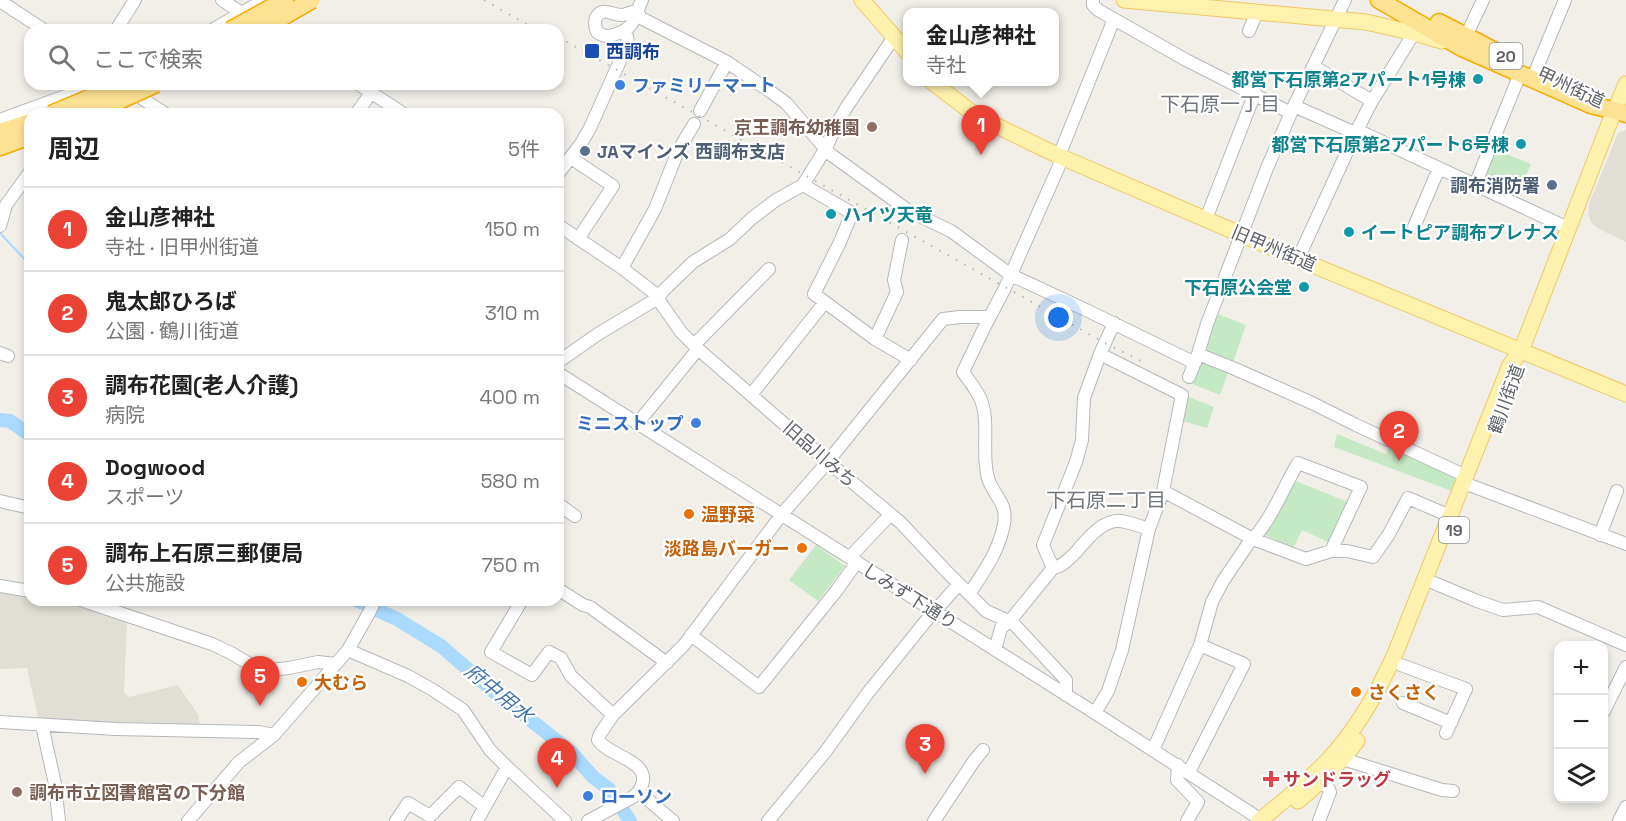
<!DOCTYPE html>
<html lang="ja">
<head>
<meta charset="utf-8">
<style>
  body { margin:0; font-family:"Space Grotesk","Noto Sans JP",sans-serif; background:#f2f2f2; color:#222 }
  .controls { position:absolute; right:18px; bottom:18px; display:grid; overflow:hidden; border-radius:12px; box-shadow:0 3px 9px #0003 }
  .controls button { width:54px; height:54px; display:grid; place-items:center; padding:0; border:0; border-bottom:2px solid #e0e0e0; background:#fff; color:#222; font:30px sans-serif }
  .you { position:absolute; left:1059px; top:318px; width:21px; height:21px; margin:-15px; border:4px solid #fff; border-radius:50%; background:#1a73e8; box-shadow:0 0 0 9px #1a73e833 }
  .badge { display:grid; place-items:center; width:39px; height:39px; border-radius:50%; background:#ea4335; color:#fff; font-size:20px; font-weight:700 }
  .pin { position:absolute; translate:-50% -50px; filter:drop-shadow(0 2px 3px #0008) }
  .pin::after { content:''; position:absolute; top:32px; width:21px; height:18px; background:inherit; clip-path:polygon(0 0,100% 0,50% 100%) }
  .popup { position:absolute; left:903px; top:8px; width:156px; height:78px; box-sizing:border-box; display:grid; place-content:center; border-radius:12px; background:#fff; filter:drop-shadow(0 2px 4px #0005); font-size:20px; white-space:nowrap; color:#767676 }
  .popup b { font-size:22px; color:#222 }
  .popup::after { content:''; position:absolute; left:50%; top:100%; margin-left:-12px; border:12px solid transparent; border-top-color:#fff }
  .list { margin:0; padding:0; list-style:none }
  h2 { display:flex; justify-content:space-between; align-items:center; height:78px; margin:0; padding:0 24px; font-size:26px }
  h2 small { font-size:20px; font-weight:400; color:#767676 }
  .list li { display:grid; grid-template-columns:39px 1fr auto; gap:18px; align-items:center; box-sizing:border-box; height:84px; padding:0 24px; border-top:2px solid #e0e0e0 }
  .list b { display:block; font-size:22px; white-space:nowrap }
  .list p { margin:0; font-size:20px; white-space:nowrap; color:#767676 }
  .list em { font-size:20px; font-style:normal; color:#767676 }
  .icon { flex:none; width:33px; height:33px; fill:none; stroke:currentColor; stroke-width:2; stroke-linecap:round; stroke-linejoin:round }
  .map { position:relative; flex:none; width:1626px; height:821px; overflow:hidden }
  .search { position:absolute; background:#fff; box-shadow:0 3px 9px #0003; left:24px; top:24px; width:540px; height:66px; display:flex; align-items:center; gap:15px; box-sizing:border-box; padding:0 21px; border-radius:18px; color:#767676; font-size:22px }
  .panel { position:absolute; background:#fff; box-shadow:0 3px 9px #0003; left:24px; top:108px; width:540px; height:498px; border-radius:18px }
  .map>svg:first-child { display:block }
  .education { fill:#e1ded6 }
  .green { fill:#c5e8c5 }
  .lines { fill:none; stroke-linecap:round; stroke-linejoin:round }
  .stream { stroke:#aadaff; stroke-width:2 }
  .river { stroke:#aadaff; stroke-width:14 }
  .minor-casing { stroke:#b5b8bc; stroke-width:14 }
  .major-casing { stroke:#f2c960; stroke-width:17 }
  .highway-casing { stroke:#f9ab00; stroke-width:19 }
  .minor { stroke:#fff; stroke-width:12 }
  .major { stroke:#fff2af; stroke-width:15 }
  .highway { stroke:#fde293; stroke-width:16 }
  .rail { stroke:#b6b7b8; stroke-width:2; stroke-dasharray:1.5 8; stroke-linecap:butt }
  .highway-bridge-casing { stroke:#f9ab00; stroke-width:19; stroke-linecap:butt }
  .highway-bridge { stroke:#fde293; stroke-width:16 }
  .transit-dot { fill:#1a4fb4; stroke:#fff; stroke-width:2 }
  .culture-dot { fill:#0f9aa8; stroke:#fff; stroke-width:2 }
  .shop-dot { fill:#3f7fe0; stroke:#fff; stroke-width:2 }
  .education-dot { fill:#8d6e63; stroke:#fff; stroke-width:2 }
  .service-dot { fill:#5c6f8a; stroke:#fff; stroke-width:2 }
  .food-dot { fill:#e8710a; stroke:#fff; stroke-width:2 }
  .health-dot { fill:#e0444e; stroke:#fff; stroke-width:2 }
  .labels { text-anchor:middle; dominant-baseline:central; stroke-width:4.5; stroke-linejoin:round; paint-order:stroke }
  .shield { fill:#fff; stroke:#8f9295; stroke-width:1.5 }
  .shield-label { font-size:16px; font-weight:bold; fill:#5f6368 }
  .transit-label { font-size:18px; font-weight:bold; fill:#164399; stroke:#fff; text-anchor:start }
  .culture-label { font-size:18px; font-weight:bold; fill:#0d838f; stroke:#fff; text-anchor:end }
  .shop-label { font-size:18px; font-weight:bold; fill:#366cbe; stroke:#fff; text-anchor:start }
  .street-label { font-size:18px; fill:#5f6368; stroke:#fff }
  .education-label { font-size:18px; font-weight:bold; fill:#785e54; stroke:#fff; text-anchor:end }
  .service-label { font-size:18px; font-weight:bold; fill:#4e5e75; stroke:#fff; text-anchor:start }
  .food-label { font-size:18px; font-weight:bold; fill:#c56008; stroke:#fff; text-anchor:start }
  .health-label { font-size:18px; font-weight:bold; fill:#be3a42; stroke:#fff; text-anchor:start }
  .neighbourhood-label { font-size:20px; fill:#70757a; stroke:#fff }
  .water-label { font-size:20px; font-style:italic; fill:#4174aa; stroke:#fff }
</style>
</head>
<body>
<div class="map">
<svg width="1626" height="821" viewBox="0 0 1626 821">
  <rect width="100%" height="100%" fill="#f1efe8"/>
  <path class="education" d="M1626,130V242L1599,229L1591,222L1589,217V204L1618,133Z
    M0,590L30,595V600H55L69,603L127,622L124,692L129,697L178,685L199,716L200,729L39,722L27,668L0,669Z"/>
  <path class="green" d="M1494,149L1531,164L1514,204L1477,188Z
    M1215,313L1246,325L1232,365L1201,353Z
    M1200,359L1229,370L1220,395L1190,383Z
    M1187,396L1214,407L1207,428L1179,420Z
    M1337,434L1386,454L1390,445L1460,479L1454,492L1334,447Z
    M1293,480L1348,502L1330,543L1302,530L1293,548L1263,534Z
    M816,545L845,566L818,601L789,580Z"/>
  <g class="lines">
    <path class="stream" d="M1,234L30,265"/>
    <path class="river" d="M0,420L10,421L30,435
      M356,600L367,605
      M377,610L397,619L441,646L493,691L570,751L593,777L609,789L630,821"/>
    <g class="minor-casing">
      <path id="minor" d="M222,0L246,16
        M1093,0V5L1098,10L1186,60L1291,113
        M0,1L44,30
        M637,11L641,18L727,62L771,92L786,103L830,154L909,211L951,231L1011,275L1086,310L1195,363
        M637,11C632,12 627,14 622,15C613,16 602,5 596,18C594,23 595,27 597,32C604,37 608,37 616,34C636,28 634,16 642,0
        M116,30L135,0
        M212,30L264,0
        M1249,31L1257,12
        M1466,36L1483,0
        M1313,66L1372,101
        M1536,70L1565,0
        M358,84L404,114
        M129,90L166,114
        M1294,106L1355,133
        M700,111L727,62
        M356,114L371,93
        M0,120L90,87
        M1357,130L1568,228
        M1059,156L1114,19
        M571,158L613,186L578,239
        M558,174L582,142L590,128L628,43L626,31
        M803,185L852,213L840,242L814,294L875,339L911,360
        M1475,185L1520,74
        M1206,219L1255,93
        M558,225L622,268L653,292L681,332L698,349L828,462L900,522L948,573L986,611L1013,623L1066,680V695
        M0,226L6,205L30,172
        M1414,227L1439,168
        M1298,259L1357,130L1372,101L1414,33
        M622,268L655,209L678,151L694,124
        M1114,323L1100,354L1084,398L1082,440L1076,462L1043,545L1053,568C1063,566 1069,559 1076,552C1087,539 1103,519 1121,521C1131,523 1140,526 1149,529
        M875,339L897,292L894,280L902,240
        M695,344L769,269
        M0,353L8,356
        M1100,354L1182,395L1163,491
        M1198,354L1207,324L1267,168L1294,106L1345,0
        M558,362L598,334L658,298L663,291L693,262L730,239L751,219L776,200L803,185L826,148L836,125L846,108L894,37
        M558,373L1095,713L1263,821
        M1189,377L1198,354L1233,368L1312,403L1356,425L1466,476
        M751,395L825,302
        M637,424L698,349
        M1472,486L1626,544
        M0,501L30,508
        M558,504L575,516
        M1600,535L1617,491
        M1331,551H1347L1373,557L1389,534L1408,498L1450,516
        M850,557L890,515
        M1434,583L1477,601L1503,610L1538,607L1626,645
        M0,586L30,591
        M558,589L583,605L590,607L667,663
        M969,594C984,572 999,551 1004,524C1008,502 993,496 988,478C981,454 990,423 981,400C977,390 969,381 963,372L985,326L1005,288L1063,157
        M81,600L212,644L231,653L253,666L269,670L289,668L318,662L336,664
        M522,600L491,652L532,675L549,652L561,658L571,676L613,715
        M691,635L759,687L837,590L857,562
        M348,650L408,676L433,690L463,710L490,750L507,767L565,821
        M995,650L1001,628L1010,621L1053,568
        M1401,665L1466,689L1446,733
        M1403,703L1451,723
        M1604,711L1626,667
        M1095,713L1108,691L1122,650L1149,529L1163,491L1253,539L1306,559L1331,551L1361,487L1298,463C1282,490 1271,522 1248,544L1223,581L1212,602L1200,645L1153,750
        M0,722L116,729L259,732L274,735
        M42,725L55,784L59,821
        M1343,759L1442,790L1453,791
        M1178,765L1177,780L1198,802L1187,821
        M1189,772L1244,664L1200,645
        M639,792L673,821
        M188,821L239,762L274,735L348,650L370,611L375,600
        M396,821L408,803L430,816L459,787L485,807
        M477,821L507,767
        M588,821L633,797C638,793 642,788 643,781C646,760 609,756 598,740L600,734L613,715L684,645L782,514L825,465L943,319L960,317H990
        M768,821L826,751L867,694L925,622L959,584
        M934,821L974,761L983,750
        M1319,821L1330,792L1324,780
        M1619,821L1626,807"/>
    </g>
    <g class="major-casing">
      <path id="major" d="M862,0L908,53
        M1124,0L1366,22L1414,33L1442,41
        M932,82L970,111L997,126L1059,156L1298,259L1626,394
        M1298,801C1320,783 1339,764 1357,741
        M1259,821C1283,802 1307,782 1328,760C1357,729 1378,692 1395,654L1510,365L1521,351L1609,124L1626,84"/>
    </g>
    <g class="highway-casing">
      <path id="highway" d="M1379,0L1462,48L1591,105C1603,109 1615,109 1626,114
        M1439,22L1499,53
        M0,132L30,122
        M0,147L30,136"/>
    </g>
    <use href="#minor" class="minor"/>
    <use href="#major" class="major"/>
    <use href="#highway" class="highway"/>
    <path class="rail" d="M484,0L537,30
      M558,37L1105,343L1147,364"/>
    <g class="highway-bridge-casing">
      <path id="highway-bridge" d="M230,30L285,0
        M260,30L312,0
        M51,114L123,84
        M90,114L156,84"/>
    </g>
    <use href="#highway-bridge" class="highway-bridge"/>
  </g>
  <rect class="transit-dot" x="584" y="43" width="16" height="16" rx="3"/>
  <g class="culture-dot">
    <circle cx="1478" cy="79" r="6"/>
    <circle cx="1521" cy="144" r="6"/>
    <circle cx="831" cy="214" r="6"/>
    <circle cx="1349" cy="232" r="6"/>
    <circle cx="1304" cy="287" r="6"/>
  </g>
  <g class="shop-dot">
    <circle cx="620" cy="85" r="6"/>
    <circle cx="696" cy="423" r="6"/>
    <circle cx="588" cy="796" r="6"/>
  </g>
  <g class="education-dot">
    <circle cx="872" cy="127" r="6"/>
    <circle cx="17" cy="792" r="6"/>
  </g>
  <g class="service-dot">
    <circle cx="585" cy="151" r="6"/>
    <circle cx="1552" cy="185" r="6"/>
  </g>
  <g class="food-dot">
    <circle cx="689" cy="514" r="6"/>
    <circle cx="802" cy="548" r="6"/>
    <circle cx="302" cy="682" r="6"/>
    <circle cx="1356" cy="692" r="6"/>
  </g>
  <path class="health-dot" d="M1268 770h6v6h6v6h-6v6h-6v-6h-6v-6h6z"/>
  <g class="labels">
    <g class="shield">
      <rect x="1489.5" y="43" width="33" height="26" rx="4.5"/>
      <rect x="1439" y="517" width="30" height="26" rx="4.5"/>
    </g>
    <g class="shield-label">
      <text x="1506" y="56">20</text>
      <text x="1454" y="530">19</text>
    </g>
    <g class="transit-label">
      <text x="606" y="51">西調布</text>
    </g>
    <g class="culture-label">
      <text x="1466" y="79">都営下石原第2アパート1号棟</text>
      <text x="1509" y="144">都営下石原第2アパート6号棟</text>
      <text x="843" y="214" text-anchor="start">ハイツ天竜</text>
      <text x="1361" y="232" text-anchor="start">イートピア調布プレナス</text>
      <text x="1292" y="287">下石原公会堂</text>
    </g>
    <g class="shop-label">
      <text x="632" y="85">ファミリーマート</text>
      <text x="684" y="423" text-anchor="end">ミニストップ</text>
      <text x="600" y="796">ローソン</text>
    </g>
    <g class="street-label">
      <text transform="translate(1571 87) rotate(25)">甲州街道</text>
      <text transform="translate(1274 248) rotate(23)">旧甲州街道</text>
      <text transform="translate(1506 399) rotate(-70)">鶴川街道</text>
      <text transform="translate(820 454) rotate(41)">旧品川みち</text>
      <text transform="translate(910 596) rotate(32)">しみず下通り</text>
    </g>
    <g class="education-label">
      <text x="860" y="127">京王調布幼稚園</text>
      <text x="29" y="792" text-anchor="start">調布市立図書館宮の下分館</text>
    </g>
    <g class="service-label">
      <text x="597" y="151">JAマインズ 西調布支店</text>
      <text x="1540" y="185" text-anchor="end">調布消防署</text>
    </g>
    <g class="food-label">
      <text x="701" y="514">温野菜</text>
      <text x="790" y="548" text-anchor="end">淡路島バーガー</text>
      <text x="314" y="682">大むら</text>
      <text x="1368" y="692">さくさく</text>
    </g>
    <g class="health-label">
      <text x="1283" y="779">サンドラッグ</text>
    </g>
    <g class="neighbourhood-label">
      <text x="1220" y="104">下石原一丁目</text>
      <text x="1106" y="500">下石原二丁目</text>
    </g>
    <g class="water-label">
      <text transform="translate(499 693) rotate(39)">府中用水</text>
    </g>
  </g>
</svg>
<div class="controls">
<button>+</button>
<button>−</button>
<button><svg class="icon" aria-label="layers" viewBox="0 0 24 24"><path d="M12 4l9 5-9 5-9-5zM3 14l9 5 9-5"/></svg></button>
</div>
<div class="you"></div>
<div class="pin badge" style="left:981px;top:155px">1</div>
<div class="popup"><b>金山彦神社</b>寺社</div>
<div class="pin badge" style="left:1399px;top:461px">2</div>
<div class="pin badge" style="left:925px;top:774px">3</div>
<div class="pin badge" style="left:557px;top:788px">4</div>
<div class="pin badge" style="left:260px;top:706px">5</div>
<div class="search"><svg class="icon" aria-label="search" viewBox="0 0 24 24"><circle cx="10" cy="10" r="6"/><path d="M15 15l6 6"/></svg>ここで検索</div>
<section class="panel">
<h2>周辺<small>5件</small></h2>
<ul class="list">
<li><span class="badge">1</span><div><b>金山彦神社</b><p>寺社 · 旧甲州街道</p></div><em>150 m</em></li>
<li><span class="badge">2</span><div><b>鬼太郎ひろば</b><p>公園 · 鶴川街道</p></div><em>310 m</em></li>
<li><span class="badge">3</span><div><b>調布花園(老人介護)</b><p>病院</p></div><em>400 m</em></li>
<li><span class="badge">4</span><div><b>Dogwood</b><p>スポーツ</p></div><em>580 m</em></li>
<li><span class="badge">5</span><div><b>調布上石原三郵便局</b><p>公共施設</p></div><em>750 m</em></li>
</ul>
</section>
</div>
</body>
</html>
